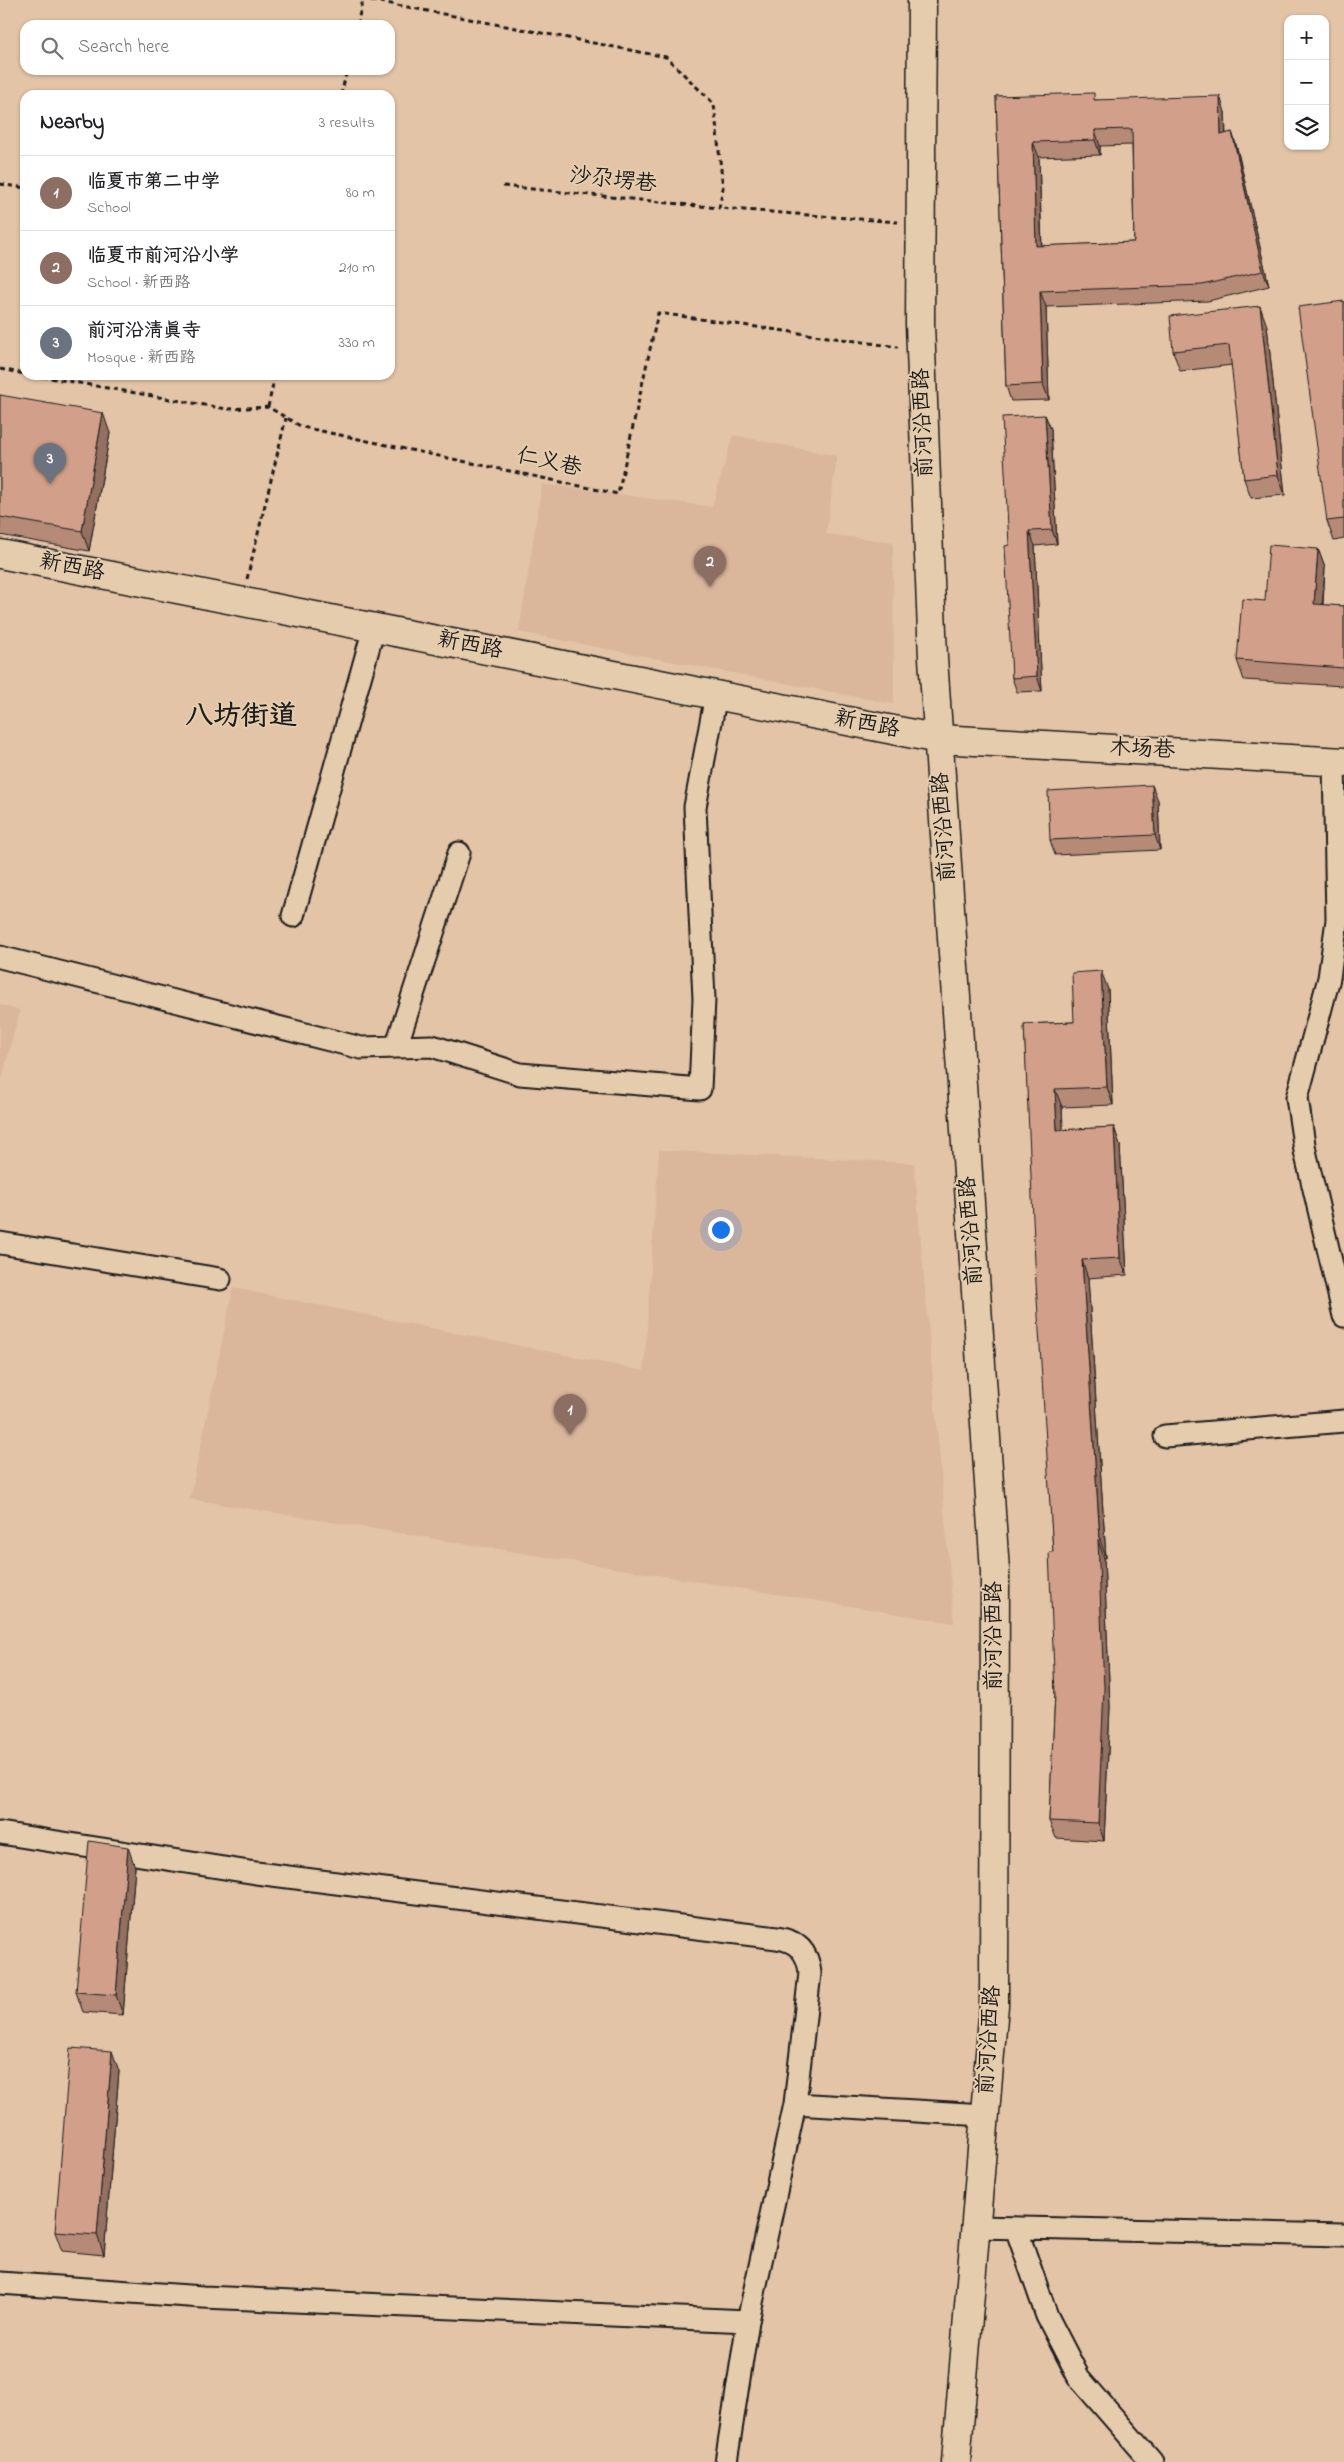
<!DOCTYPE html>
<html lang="en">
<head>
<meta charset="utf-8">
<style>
  body { margin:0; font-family:"Indie Flower","LXGW WenKai TC",sans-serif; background:#f6f6f6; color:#202124 }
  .controls { position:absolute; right:15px; top:15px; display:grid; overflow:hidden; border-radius:10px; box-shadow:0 1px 4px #0004 }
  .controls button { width:45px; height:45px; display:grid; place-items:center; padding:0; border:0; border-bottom:1px solid #e0e0e0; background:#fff; color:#202124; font:25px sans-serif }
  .you { position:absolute; left:720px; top:1229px; width:18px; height:18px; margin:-12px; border:4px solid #fff; border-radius:50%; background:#1a73e8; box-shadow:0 0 0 8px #1a73e833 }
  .badge { display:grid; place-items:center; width:32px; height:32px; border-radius:50%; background:#db2777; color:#fff; font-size:16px; font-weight:700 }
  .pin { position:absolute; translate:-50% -41px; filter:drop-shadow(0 1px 2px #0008) }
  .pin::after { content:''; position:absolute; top:26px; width:18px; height:15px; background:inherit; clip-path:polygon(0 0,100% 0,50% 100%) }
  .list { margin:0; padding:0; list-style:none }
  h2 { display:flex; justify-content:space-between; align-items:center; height:65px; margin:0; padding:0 20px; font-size:21px }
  h2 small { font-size:16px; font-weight:400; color:#757577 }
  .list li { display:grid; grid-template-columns:32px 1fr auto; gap:15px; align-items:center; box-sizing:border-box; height:75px; padding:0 20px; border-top:1px solid #e0e0e0 }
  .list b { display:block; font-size:19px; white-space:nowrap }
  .list p { margin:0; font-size:16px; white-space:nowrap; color:#757577 }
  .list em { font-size:16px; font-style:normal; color:#757577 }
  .icon { flex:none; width:28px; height:28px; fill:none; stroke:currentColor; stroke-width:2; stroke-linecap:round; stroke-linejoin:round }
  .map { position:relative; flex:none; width:1344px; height:2462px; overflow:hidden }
  .search { position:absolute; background:#fff; box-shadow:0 1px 4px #0004; left:20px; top:20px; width:375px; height:55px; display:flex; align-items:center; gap:12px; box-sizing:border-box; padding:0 18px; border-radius:15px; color:#757577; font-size:19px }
  .panel { position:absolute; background:#fff; box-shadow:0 1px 4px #0004; left:20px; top:90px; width:375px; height:290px; border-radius:15px }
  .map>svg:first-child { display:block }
  .built { fill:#dab69b }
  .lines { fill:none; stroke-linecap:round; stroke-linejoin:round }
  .minor-casing { stroke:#1c1c1c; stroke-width:25 }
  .major-casing { stroke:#1c1c1c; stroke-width:31 }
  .path { stroke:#1c1c1c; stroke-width:3; stroke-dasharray:5 4; stroke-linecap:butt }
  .minor { stroke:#e5ccad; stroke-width:21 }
  .major { stroke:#e5ccad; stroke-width:28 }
  .wall { fill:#b58a77; stroke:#1c1c1c; fill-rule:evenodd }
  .shaded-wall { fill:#937061; stroke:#1c1c1c }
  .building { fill:#d2a08a; stroke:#1c1c1c; fill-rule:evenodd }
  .labels { text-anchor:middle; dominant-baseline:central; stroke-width:4; stroke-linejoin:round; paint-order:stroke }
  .street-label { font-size:22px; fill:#1c1c1c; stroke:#e5ccad }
  .district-label { font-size:28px; font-weight:bold; fill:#1c1c1c; stroke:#e5ccad }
</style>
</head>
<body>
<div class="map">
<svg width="1344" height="2462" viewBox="0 0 1344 2462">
  <rect width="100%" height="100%" fill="#e3c4a7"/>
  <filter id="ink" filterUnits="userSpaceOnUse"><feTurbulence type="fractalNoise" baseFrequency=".02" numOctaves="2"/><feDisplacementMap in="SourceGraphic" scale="10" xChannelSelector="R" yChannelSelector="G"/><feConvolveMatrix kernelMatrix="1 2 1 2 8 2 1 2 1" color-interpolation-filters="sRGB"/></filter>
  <g filter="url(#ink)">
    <path class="built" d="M733,435L837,456L826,534L893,542L894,704L519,632L542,484L712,507Z
      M0,1005L20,1010L2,1078H0Z
      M659,1150L914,1163L954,1623L190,1499L233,1288L644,1371Z"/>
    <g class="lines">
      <g class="minor-casing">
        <path id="minor" d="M1334,761L1337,920L1329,978L1297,1098L1305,1151L1344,1316
          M293,916L374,628
          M0,957L361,1048L432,1046L520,1074L700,1089L704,999L695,807L716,695
          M396,1047L459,853
          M0,1243L220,1279
          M1165,1436L1344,1421
          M0,1833L256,1873L777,1938C798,1941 808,1952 810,1973L795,2104L748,2321L726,2462
          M795,2104L985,2115
          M975,2227L1344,2235
          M1016,2228L1047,2316L1079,2378L1152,2462
          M0,2283L203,2297L748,2321"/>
      </g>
      <g class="major-casing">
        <path id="major" d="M922,0L920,324L933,658L995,1571L994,2005L956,2462
          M0,554L939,739L1344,762"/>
      </g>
      <path class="path" d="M371,0L666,57L714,104L723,188L719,208L898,222
        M357,25L363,0
        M341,95L347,70
        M0,184L25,188
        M503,186L719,208
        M0,369L25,374
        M33,375L227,409L268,407L302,427L618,494L658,313L898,347
        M268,407L275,375
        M247,579L286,418"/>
      <use href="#minor" class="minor"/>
      <use href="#major" class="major"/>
    </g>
    <path class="wall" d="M996,96L1096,100L1225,112L1226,134L1232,132L1237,148L1269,286L1208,301L1046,307L1049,400L1011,401L1006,386ZM1132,145L1134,242L1042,246L1039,157L1100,155V146Z
      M1344,301V539L1334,541L1327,521Z
      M1267,326L1285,495L1251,498L1244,479L1232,365L1180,371L1173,351Z
      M0,395L110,433L89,551L0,535Z
      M1045,415L1051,429L1057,544L1035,546L1042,691L1017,692L1012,678L1009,545Z
      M1318,549L1325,568L1323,605L1344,606V686L1244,680L1237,660L1265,601Z
      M1158,800L1160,850L1055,855L1050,840Z
      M1108,989L1113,1105L1062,1107L1063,1130L1114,1127L1120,1145L1127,1275L1088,1278L1106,1558H1104L1110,1707L1104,1841L1056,1838L1049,1821L1055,1694L1053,1552L1024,1024L1074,1022Z
      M135,1867L123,2015L83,2012L76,1992Z
      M119,2071L104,2255L62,2251L55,2232Z"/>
    <path class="shaded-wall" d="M1220,96L1225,112L1226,151L1221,135Z
      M1095,130L1100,146V155L1095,140Z
      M1232,132L1237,148L1269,286L1263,271Z
      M1033,142L1039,157L1042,261L1036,246Z
      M1040,291L1046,307L1049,400L1043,384Z
      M1260,306L1267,326L1285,495L1278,475Z
      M103,413L110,433L89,551L82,531Z
      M1045,415L1051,429L1057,544L1052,530Z
      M1029,531L1035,546L1042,691L1037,676Z
      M1318,549L1325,568L1321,623L1314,604Z
      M1152,785L1158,800L1160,850L1155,835Z
      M1101,971L1108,989L1113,1105L1107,1087Z
      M1055,1089L1062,1107L1064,1148L1057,1130Z
      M1114,1127L1120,1145L1127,1275L1120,1258Z
      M1082,1260L1088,1278L1106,1558L1100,1540Z
      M1098,1540L1104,1558L1110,1707L1104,1841L1098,1823Z
      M128,1847L135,1867L123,2015L116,1995Z
      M112,2051L119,2071L104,2255L97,2235Z"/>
    <path class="building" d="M1094,93V100L1220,96L1221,135L1232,132L1263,271L1202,285L1040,291L1043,384L1006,386L996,96ZM1132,129L1134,242L1036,246L1033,142L1095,140V130Z
      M1344,301V519L1327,521L1298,307Z
      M1260,306L1278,475L1244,479L1229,345L1173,351L1170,316Z
      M0,395L103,413L82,531L0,517Z
      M1045,415L1052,530L1029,531L1037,676L1012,678L1005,546L1009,545L1002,417Z
      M1269,545L1318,549L1314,604L1344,606V668L1237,660L1242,599L1265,601Z
      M1152,785L1155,835L1050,840L1048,791Z
      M1101,971L1107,1087L1055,1089L1057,1130L1114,1127L1120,1258L1082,1260L1100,1540H1098L1104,1689L1098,1823L1049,1821L1055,1694L1049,1552H1053L1036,1283L1024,1024L1074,1022L1072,973Z
      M89,1841L128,1847L116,1995L76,1992Z
      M70,2048L112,2051L97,2235L55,2232Z"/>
  </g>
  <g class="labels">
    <g class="street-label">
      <text transform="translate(613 181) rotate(6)">沙尕塄巷</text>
      <text transform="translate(924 423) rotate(-92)">前河沿西路</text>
      <text transform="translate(549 463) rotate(12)">仁义巷</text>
      <text transform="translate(72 568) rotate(11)">新西路</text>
      <text transform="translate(470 646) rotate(11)">新西路</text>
      <text transform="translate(867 725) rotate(11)">新西路</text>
      <text transform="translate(1142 750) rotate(3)">木场巷</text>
      <text transform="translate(945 827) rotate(-94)">前河沿西路</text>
      <text transform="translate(972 1231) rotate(-94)">前河沿西路</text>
      <text transform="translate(995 1636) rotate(-90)">前河沿西路</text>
      <text transform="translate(990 2040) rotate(-86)">前河沿西路</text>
    </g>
    <g class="district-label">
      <text x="241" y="717">八坊街道</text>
    </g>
  </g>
</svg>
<div class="controls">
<button>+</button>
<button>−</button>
<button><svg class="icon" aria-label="layers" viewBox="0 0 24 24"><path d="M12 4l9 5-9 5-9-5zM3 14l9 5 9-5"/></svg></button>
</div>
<div class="you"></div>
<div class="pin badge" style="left:570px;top:1435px;background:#8d6e63">1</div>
<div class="pin badge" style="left:710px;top:587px;background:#8d6e63">2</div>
<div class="pin badge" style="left:50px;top:484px;background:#6b7280">3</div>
<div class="search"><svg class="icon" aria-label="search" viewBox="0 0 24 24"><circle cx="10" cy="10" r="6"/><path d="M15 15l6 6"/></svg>Search here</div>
<section class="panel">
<h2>Nearby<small>3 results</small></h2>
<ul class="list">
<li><span class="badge" style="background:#8d6e63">1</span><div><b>临夏市第二中学</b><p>School</p></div><em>80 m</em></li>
<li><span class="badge" style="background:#8d6e63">2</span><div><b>临夏市前河沿小学</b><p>School · 新西路</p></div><em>210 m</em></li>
<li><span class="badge" style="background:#6b7280">3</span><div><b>前河沿清真寺</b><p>Mosque · 新西路</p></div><em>330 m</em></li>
</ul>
</section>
</div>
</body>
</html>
